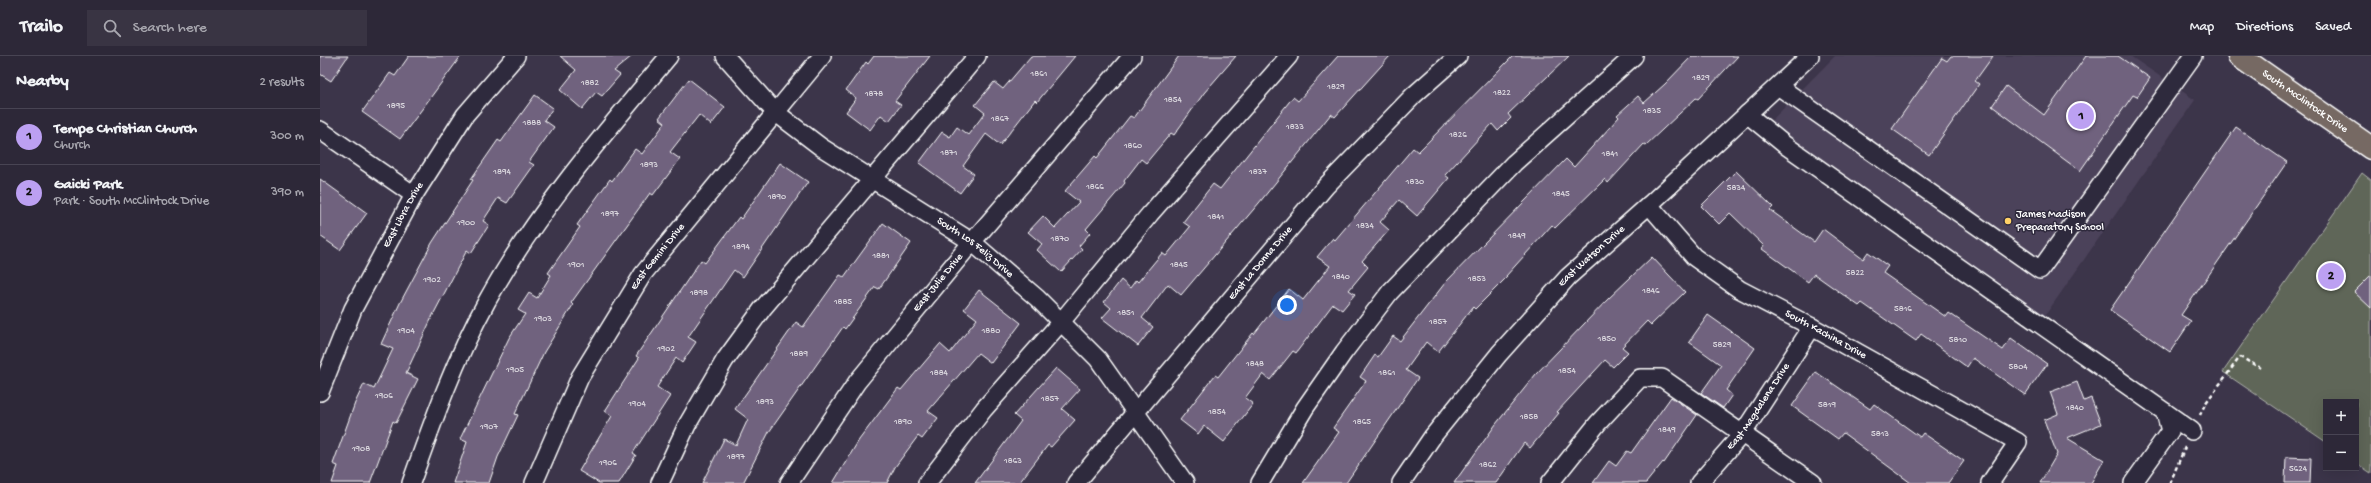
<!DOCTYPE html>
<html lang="en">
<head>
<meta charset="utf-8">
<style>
  body { margin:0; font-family:"Gochi Hand",sans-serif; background:#393443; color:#f1f3f6 }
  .controls { position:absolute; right:12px; bottom:12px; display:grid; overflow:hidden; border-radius:0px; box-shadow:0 4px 16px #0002 }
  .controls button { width:36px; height:36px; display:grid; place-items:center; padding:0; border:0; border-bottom:1px solid #484453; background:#2d2838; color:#f1f3f6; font:20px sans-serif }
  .you { position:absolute; left:967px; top:249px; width:14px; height:14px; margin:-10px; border:3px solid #fff; border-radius:50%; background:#1a73e8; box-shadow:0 0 0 6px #1a73e833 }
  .badge { display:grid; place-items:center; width:26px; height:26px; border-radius:50%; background:#bca0f2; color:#111; font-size:13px; font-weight:700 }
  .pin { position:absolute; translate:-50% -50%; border:2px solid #fff; box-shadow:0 1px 4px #0006 }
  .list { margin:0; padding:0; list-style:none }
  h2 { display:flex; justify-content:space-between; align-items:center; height:52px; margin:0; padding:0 16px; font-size:17px }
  h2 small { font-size:13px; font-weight:400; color:#a7a6ae }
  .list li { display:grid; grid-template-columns:26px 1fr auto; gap:12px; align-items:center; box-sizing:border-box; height:56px; padding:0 16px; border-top:1px solid #484453 }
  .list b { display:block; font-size:15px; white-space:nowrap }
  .list p { margin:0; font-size:13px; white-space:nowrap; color:#a7a6ae }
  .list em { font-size:13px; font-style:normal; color:#a7a6ae }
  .icon { flex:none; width:22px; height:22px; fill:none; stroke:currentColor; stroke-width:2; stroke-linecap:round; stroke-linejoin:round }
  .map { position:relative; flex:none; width:2051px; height:427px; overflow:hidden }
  header { display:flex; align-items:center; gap:24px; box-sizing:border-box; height:56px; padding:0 20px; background:#2d2838; border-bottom:1px solid #484453 }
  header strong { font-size:19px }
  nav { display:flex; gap:22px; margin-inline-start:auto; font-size:14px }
  .search { width:280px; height:36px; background:#393443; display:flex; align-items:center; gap:10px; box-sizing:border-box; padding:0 14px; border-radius:0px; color:#a7a6ae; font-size:15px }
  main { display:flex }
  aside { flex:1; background:#2d2838 }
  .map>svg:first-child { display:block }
  .built { fill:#4c425a }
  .green { fill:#5f6659; stroke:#afb2ac }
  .building { fill:#70627e; stroke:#fff }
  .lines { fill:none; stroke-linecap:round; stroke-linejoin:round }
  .minor-casing { stroke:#fff; stroke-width:20 }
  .major-casing { stroke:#fff; stroke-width:25 }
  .path { stroke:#fff; stroke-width:2.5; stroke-dasharray:4 3; stroke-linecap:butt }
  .minor { stroke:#2f2a3d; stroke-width:17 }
  .major { stroke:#766964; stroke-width:22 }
  .poi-dot { fill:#ffd166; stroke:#2f2a3d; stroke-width:1.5 }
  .labels { text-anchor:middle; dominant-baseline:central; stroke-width:3; stroke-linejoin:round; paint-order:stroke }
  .number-label { font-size:9px; fill:#dbd8df }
  .street-label { font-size:11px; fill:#fff; stroke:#2f2a3d }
  .poi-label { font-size:11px; fill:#fff; stroke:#2f2a3d; text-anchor:start }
</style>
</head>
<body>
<header>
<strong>Trailo</strong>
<div class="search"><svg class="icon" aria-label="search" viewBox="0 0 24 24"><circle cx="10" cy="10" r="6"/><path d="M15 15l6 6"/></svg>Search here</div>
<nav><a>Map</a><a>Directions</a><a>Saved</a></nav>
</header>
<main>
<aside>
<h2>Nearby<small>2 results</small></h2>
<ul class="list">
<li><span class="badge">1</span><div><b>Tempe Christian Church</b><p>Church</p></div><em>300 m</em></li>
<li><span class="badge">2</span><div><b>Gaicki Park</b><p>Park · South McClintock Drive</p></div><em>390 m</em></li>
</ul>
</aside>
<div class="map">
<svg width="2051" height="427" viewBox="0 0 2051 427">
  <rect width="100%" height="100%" fill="#3c354a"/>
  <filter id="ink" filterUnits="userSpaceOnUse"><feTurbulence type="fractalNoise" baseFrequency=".025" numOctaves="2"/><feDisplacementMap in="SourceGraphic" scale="8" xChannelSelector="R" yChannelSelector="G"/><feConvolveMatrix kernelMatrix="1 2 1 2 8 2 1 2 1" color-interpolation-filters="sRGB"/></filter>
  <g filter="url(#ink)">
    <path class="built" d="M1515,0H1810L1875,44L1724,261L1447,69Z"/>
    <path class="green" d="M2042,117L2051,124V417L2036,407V346H2006V386L1903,316Z"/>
    <path class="building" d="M0,0H28L11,25L0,18Z
      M89,0H141L80,83L42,56L70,17L75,20Z
      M240,0H312L294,15L300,19L282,40L276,36L262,53L240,34L256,14Z
      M554,0H610L575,45L581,49L569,65L561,59L550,74L526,56L536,42L526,34L546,6L548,8Z
      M711,0H755L717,46L715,44L680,89L666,78L643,110L654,118L640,137L599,107L622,76L630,81L637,71L648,79L665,57L655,49L674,26L683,33Z
      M859,0H916L884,37L854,79L851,77L826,107L821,103L804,125L805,127L766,173L770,177L759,190L762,193L741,216L717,194L722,188L708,176L723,160L735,172L759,146L745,135L775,100L777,102L810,60L814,62Z
      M1018,0H1070L1015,61L1011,58L939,147L861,239L848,228L822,262L833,271L818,290L782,262L791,252L784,246L801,224L810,232L816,224L818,226L842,197L846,200L870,171L863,166L893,128L900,133L973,41L978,45Z
      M1193,0H1249L1188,58L1191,62L1178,75L1172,68L1125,119L1129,122L1097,160L1079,144L1060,166L1069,174L1042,205L1048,211L1029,234L1035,238L1022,254L1013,248L976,297L973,295L950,324L943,318L925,342L933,348L904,386L884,370L878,378L860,364L895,319L898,321L933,277L934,278L969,233L983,244L1010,210L997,201L1013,182L1015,184L1093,92L1098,96Z
      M1372,0H1418L1378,43L1376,42L1326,89L1324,88L1288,127L1285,123L1235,172L1232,169L1186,220L1187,221L1155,253L1153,251L1118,296L1106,286L1086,314L1098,322L1026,427H983L1019,376L1013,372L1046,325L1040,321L1055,299L1058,301L1073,280L1080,285L1125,227L1246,103L1254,111L1299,61L1297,59L1318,40L1324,47L1345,28Z
      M1631,0H1673L1655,25L1659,28L1609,99L1572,73L1622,2L1627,5Z
      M1766,0H1798L1830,22L1817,41L1813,39L1760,115L1672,50L1686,30L1724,59Z
      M369,23L405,51L391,69L379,59L350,96L360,103L333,139L330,137L251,247L253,249L224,296L195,358L198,359L178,401L169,427H133L147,386L140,383L189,282L205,258L198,254L209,237L217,242L231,219L228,217L260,171L257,169L290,123L292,125L315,93L322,98L345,67L339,62Z
      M215,39L233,52L224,64L234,71L209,106L214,109L187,147L178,142L163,165L169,169L151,197L147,194L114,257L86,317L98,323L76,367L73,365L50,427H12L18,410L13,408L35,347L44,328L54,333L73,293L61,288L80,247L112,187L153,124L151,123L178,84L181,86Z
      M1916,71L1967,106L1861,259L1871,265L1850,296L1790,254Z
      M460,107L488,126L423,221L414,214L368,281L376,286L362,307L356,302L337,331L350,340L313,397L316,399L299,427H279L259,415L292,360L285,355L319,302L316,300L381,204L385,207L419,161L421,163Z
      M1416,115L1453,151L1450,154L1494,186L1503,173L1543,203L1548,196L1568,210L1563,217L1626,261L1629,257L1683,294L1691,282L1727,308L1705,339L1653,302L1647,311L1601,278L1596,285L1542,247L1539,250L1494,218L1488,226L1442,193L1444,190L1410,157L1399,168L1381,150Z
      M0,123L47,157L20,194L0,180Z
      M563,167L591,187L559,233L555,231L525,273L523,271L449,376L423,427H382L404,383L416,389L428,363L415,353L476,266L483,271L520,219L524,221Z
      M1332,201L1365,236L1331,269L1327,265L1302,291L1308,296L1293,311L1285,304L1237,356L1239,357L1210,392L1204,387L1176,427H1134L1176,368L1216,318L1288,243Z
      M2051,219V252L2034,236Z
      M659,234L701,267L671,307L658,297L608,355L618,362L602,383L598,380L575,411L567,427H513L539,384L578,332L581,334L620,288L630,297L657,263L644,253Z
      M1388,259L1435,292L1406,334L1412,339L1403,352L1381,337L1401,309L1369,286Z
      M736,312L760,333L742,353L755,364L731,391L728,389L699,427H655L701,365L694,359Z
      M1496,316L1550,353L1554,348L1600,381L1603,377L1644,405L1628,427H1591L1523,377L1518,383L1472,350Z
      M1757,326L1764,345L1771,342L1781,368L1747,382L1784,404L1771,427H1720L1737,398L1724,364L1738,358L1730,336Z
      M1351,341L1377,359L1344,407L1343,406L1326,427H1273L1289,405L1296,410L1307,395L1311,397Z
      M1966,401L1991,402L1990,427H1965Z"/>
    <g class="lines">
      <g class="minor-casing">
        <g id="minor">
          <path id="s1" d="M405,0L455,56L501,91L652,186L717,242L778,303L865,427"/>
          <path d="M1458,30L1720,214L1873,0"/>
          <path d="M1427,58L1465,89L1845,356L1850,375L1813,427"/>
          <path d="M0,74L94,139"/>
          <path id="s2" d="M1329,149L1374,201L1419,233L1492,271L1698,386L1670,427"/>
          <path id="s3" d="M0,336L33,253L94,139L145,59L196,0"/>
          <path d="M1845,356L1872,375"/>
          <path d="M91,427C113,365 135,303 167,245C216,156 284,78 349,0"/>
          <path id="s4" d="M214,427L260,321L323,218L502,0"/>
          <path d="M340,427L367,369L405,304L443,252L657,0"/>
          <path id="s5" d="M469,427L537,326L652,186L812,0"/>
          <path d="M607,427L664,353L741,266L830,158L969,0"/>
          <path id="s6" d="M756,427L1006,130L1094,39L1138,0"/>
          <path d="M940,427L985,352L1024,296L1070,236L1194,107L1314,0"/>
          <path id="s7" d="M1081,427L1113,380L1179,298L1248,221L1329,149L1490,0"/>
          <path d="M1230,427L1278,367L1320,322H1342L1493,427"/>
          <path id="s8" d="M1379,427L1423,377L1492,271"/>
        </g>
      </g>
      <g class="major-casing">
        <g id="major">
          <path id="s9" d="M1919,0L2051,92"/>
        </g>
      </g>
      <path class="path" d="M1880,359L1885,348L1920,301L1941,312
        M1850,427L1865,391"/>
      <use href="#minor" class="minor"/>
      <use href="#major" class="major"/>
    </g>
  </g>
  <circle class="poi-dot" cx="1688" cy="165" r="4"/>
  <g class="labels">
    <g class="number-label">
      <text x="719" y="18">1861</text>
      <text x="1381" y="22">1829</text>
      <text x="270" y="27">1882</text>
      <text x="1016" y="31">1829</text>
      <text x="1182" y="37">1822</text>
      <text x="554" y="38">1878</text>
      <text x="853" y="44">1854</text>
      <text x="76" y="50">1895</text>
      <text x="1332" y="55">1835</text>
      <text x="680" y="63">1867</text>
      <text x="212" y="67">1888</text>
      <text x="975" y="71">1833</text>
      <text x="1138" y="79">1826</text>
      <text x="813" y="90">1860</text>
      <text x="629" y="97">1871</text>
      <text x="1290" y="98">1841</text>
      <text x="329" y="109">1893</text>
      <text x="182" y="116">1894</text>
      <text x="938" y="116">1837</text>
      <text x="1095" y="126">1830</text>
      <text x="775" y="131">1866</text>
      <text x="1416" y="132">5834</text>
      <text x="1241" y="138">1845</text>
      <text x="457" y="141">1890</text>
      <text x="290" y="158">1897</text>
      <text x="896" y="161">1841</text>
      <text x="146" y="167">1900</text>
      <text x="1045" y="170">1834</text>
      <text x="1197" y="180">1849</text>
      <text x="740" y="183">1870</text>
      <text x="421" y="191">1894</text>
      <text x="561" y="200">1881</text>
      <text x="256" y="209">1901</text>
      <text x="859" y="209">1845</text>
      <text x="1535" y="217">5822</text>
      <text x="1021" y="221">1840</text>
      <text x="1157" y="223">1853</text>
      <text x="112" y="224">1902</text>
      <text x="1331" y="235">1846</text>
      <text x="379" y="237">1898</text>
      <text x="523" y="246">1885</text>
      <text x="1583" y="253">5816</text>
      <text x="806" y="257">1851</text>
      <text x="223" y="263">1903</text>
      <text x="1118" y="266">1857</text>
      <text x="86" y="275">1904</text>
      <text x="671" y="275">1880</text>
      <text x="1287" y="283">1850</text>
      <text x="1638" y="284">5810</text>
      <text x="1402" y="289">5829</text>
      <text x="346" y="293">1902</text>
      <text x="479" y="298">1889</text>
      <text x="935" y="308">1848</text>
      <text x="1698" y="311">5804</text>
      <text x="195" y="314">1905</text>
      <text x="1247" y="315">1854</text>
      <text x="619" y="317">1884</text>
      <text x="1067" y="317">1861</text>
      <text x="64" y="340">1906</text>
      <text x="730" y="343">1857</text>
      <text x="445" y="346">1893</text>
      <text x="317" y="348">1904</text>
      <text x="1507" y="349">5819</text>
      <text x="1755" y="352">1840</text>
      <text x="897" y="356">1854</text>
      <text x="1209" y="361">1858</text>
      <text x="583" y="366">1890</text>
      <text x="1042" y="366">1865</text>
      <text x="169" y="371">1907</text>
      <text x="1347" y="374">1849</text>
      <text x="1560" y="378">5813</text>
      <text x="41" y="393">1908</text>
      <text x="416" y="401">1897</text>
      <text x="693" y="405">1863</text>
      <text x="288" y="407">1906</text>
      <text x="1168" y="409">1862</text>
      <text x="1978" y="413">5624</text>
    </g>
    <g class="street-label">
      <text stroke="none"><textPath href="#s9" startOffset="80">South McClintock Drive</textPath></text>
      <text stroke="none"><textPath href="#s3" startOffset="196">East Libra Drive</textPath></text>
      <text stroke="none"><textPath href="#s1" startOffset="317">South Los Feliz Drive</textPath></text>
      <text stroke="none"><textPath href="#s4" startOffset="259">East Gemini Drive</textPath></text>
      <text stroke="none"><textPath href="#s7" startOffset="297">East Watson Drive</textPath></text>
      <text stroke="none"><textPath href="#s6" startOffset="287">East La Donna Drive</textPath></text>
      <text stroke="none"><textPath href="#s5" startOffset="250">East Julie Drive</textPath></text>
      <text stroke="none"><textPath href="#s2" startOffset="222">South Kachina Drive</textPath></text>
      <text stroke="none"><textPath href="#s8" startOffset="97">East Magdalena Drive</textPath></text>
    </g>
    <g class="poi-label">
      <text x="1696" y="159">James Madison<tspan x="1696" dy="13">Preparatory School</tspan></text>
    </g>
  </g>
</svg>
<div class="controls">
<button>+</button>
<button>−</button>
</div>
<div class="you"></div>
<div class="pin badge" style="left:1761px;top:60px">1</div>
<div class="pin badge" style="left:2011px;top:220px">2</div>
</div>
</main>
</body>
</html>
